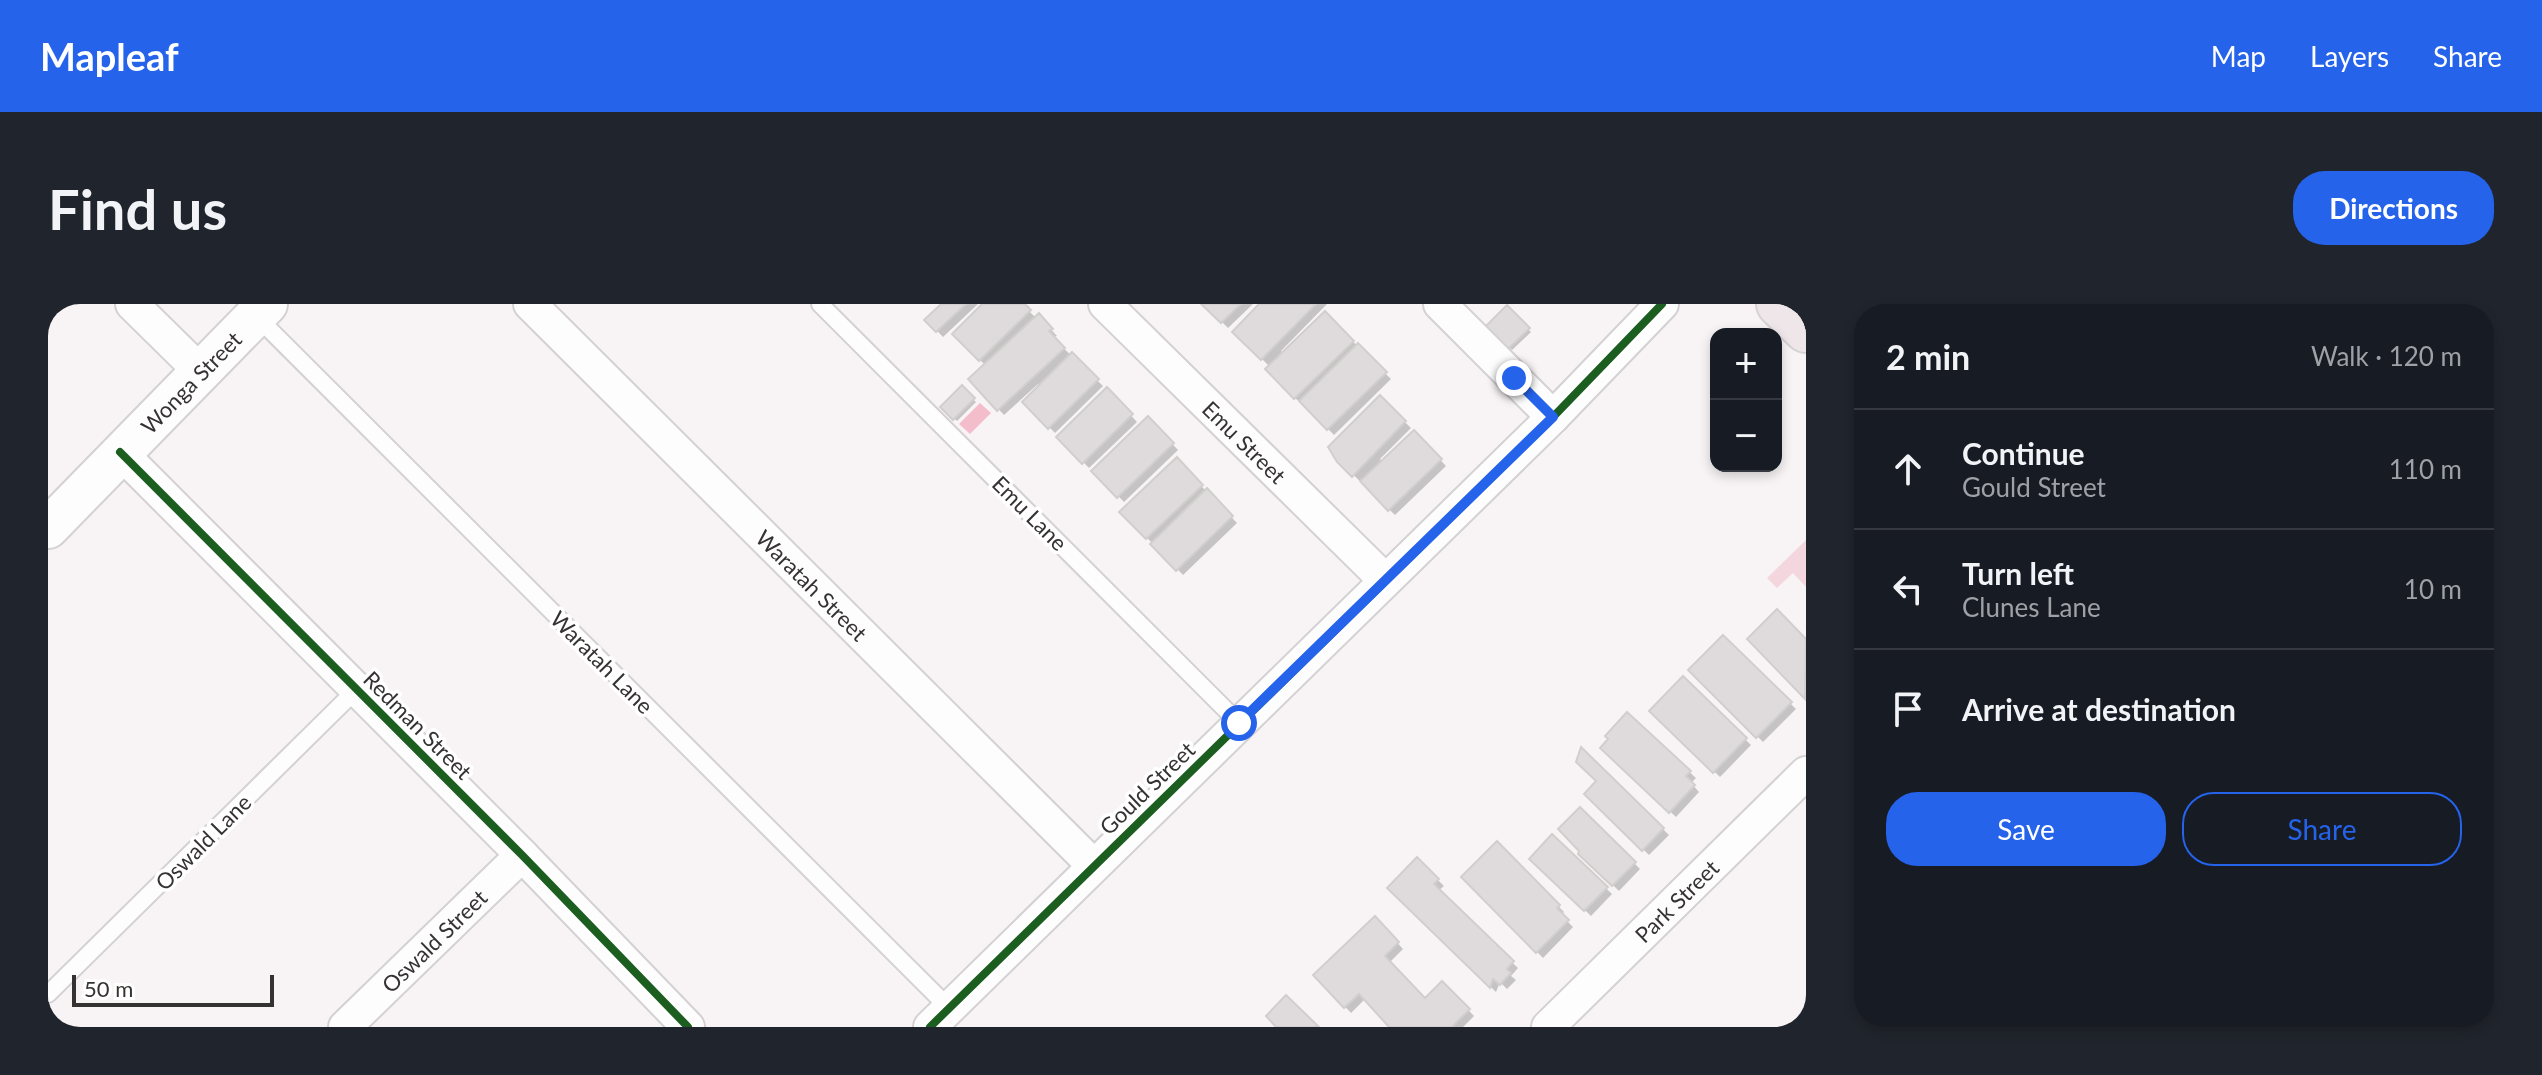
<!DOCTYPE html>
<html lang="en">
<head>
<meta charset="utf-8">
<style>
  body { margin:0; font-family:Lato,sans-serif; background:#20242c; color:#f1f3f6 }
  .controls { position:absolute; right:24px; top:24px; display:grid; overflow:hidden; border-radius:16px; box-shadow:0 4px 12px #0003 }
  .controls button { width:72px; height:72px; display:grid; place-items:center; padding:0; border:0; border-bottom:2px solid #363941; background:#171b24; color:#f1f3f6; font:40px sans-serif }
  .scale { position:absolute; left:24px; bottom:20px; width:202px; box-sizing:border-box; padding-left:8px; border:4px solid #353232; border-top:0; font-size:22px; line-height:28px; white-space:nowrap; color:#353232; -webkit-text-stroke:6px #fff; paint-order:stroke }
  .stop { position:absolute; width:24px; height:24px; margin:-18px; border:6px solid #2563eb; border-radius:50%; background:#fff }
  .stop.end { background:#2563eb; border-color:#fff; box-shadow:0 2px 8px #0008 }
  .list { margin:0; padding:0; list-style:none }
  h2 { display:flex; justify-content:space-between; align-items:center; height:104px; margin:0; padding:0 32px; font-size:34px }
  h2 small { font-size:26px; font-weight:400; color:#9ea1a6 }
  .list li { display:grid; grid-template-columns:52px 1fr auto; gap:24px; align-items:center; box-sizing:border-box; height:120px; padding:0 32px; border-top:2px solid #363941 }
  .list b { display:block; font-size:30px; white-space:nowrap }
  .list p { margin:0; font-size:26px; white-space:nowrap; color:#9ea1a6 }
  .list em { font-size:26px; font-style:normal; color:#9ea1a6 }
  .actions { display:flex; gap:16px; padding:24px 32px }
  .actions a { flex:1; padding:18px 0; border:2px solid #2563eb; border-radius:32px; text-align:center; font-size:28px; color:#2563eb }
  .actions .main { background:#2563eb; color:#fff }
  .icon { flex:none; width:44px; height:44px; fill:none; stroke:currentColor; stroke-width:2; stroke-linecap:round; stroke-linejoin:round }
  .map { position:relative; flex:none; width:1758px; height:723px; overflow:hidden; border-radius:32px }
  header { display:flex; align-items:center; gap:48px; box-sizing:border-box; height:112px; padding:0 40px; background:#2563eb; color:#fff }
  header strong { font-size:38px }
  nav { display:flex; gap:44px; margin-inline-start:auto; font-size:28px }
  .intro { display:flex; align-items:center; justify-content:space-between; box-sizing:border-box; height:192px; padding:0 48px }
  h1 { margin:0; font-size:56px }
  .button { padding:20px 36px; border-radius:32px; background:#2563eb; color:#fff; font-size:28px; font-weight:700 }
  main { display:flex; gap:48px; padding:0 48px }
  aside { flex:1; background:#171b24; border-radius:32px; box-shadow:0 4px 12px #0003 }
  .map>svg:first-child { display:block }
  .green { fill:#f4d6de }
  .water { fill:#f3bdcc }
  .shadow { fill:#0003 }
  .building { fill:#dfdbdc; stroke:#d1cece; stroke-width:2 }
  .lines { fill:none; stroke-linecap:round; stroke-linejoin:round }
  .service-casing { stroke:#d4d1d2; stroke-width:20 }
  .minor-casing { stroke:#d4d1d2; stroke-width:36 }
  .tertiary-casing { stroke:#d4d1d2; stroke-width:44 }
  .trunk-casing { stroke:#d4d2d2; stroke-width:48 }
  .service { stroke:#fefdfe; stroke-width:16 }
  .minor { stroke:#fefdfe; stroke-width:32 }
  .tertiary { stroke:#fefdfe; stroke-width:40 }
  .trunk { stroke:#eee6e8; stroke-width:44 }
  .cycleway-casing { stroke:#fff; stroke-width:13 }
  .cycleway { stroke:#1b5e20; stroke-width:8 }
  .route { stroke:#2563eb; stroke-width:10 }
  .labels { text-anchor:middle; dominant-baseline:central; stroke-width:7; stroke-linejoin:round; paint-order:stroke }
  .street-label { font-size:22px; fill:#353232; stroke:#fff }
</style>
</head>
<body>
<header>
<strong>Mapleaf</strong>
<nav><a>Map</a><a>Layers</a><a>Share</a></nav>
</header>
<div class="intro"><h1>Find us</h1><a class="button">Directions</a></div>
<main>
<div class="map">
<svg width="1758" height="723" viewBox="0 0 1758 723">
  <rect width="100%" height="100%" fill="#f8f4f5"/>
  <path class="green" d="M1758,236V283L1745,269L1729,284L1719,274Z"/>
  <path class="water" d="M932,99L943,109L922,130L911,120Z"/>
  <path class="shadow" d="M896,0H930L895,33L879,16Z
    M937,0H974L988,14L996,18L1009,32L1004,33L1055,82L1007,129L977,98L992,82L990,80L956,111L922,75L937,61L906,30Z
    M1156,0H1205L1180,24Z
    M1214,0H1279L1233,47L1236,50L1277,10L1343,75L1286,131L1254,98L1253,99L1247,94L1222,63L1187,28Z
    M1459,4L1483,28L1464,46L1440,22Z
    M914,84L928,98L909,117L895,103Z
    M1059,86L1089,118L1041,164L1011,133Z
    M1332,94L1363,124L1332,155L1335,158L1366,128L1398,162L1347,211L1290,156Z
    M1100,114L1130,146L1076,198L1046,167Z
    M1128,156L1189,219L1135,271L1074,208Z
    M1675,333L1748,405L1715,438L1643,366Z
    M1635,374L1703,441L1672,473L1604,407Z
    M1579,411L1648,474L1643,479L1651,488L1628,513L1555,444Z
    M1534,447L1621,531L1601,551L1538,490L1551,477Z
    M1532,505L1592,565L1571,587L1533,550Z
    M1504,533L1564,590L1543,612L1484,555Z
    M1449,540L1516,608L1513,611L1525,623L1495,654L1416,573Z
    M1369,556L1396,582L1390,587L1470,664L1463,672L1468,676L1459,685L1452,678L1448,688L1342,584Z
    M1327,615L1355,645L1341,659L1377,696L1394,679L1426,712L1415,723H1344L1318,694L1303,709L1268,672Z"/>
  <path class="building" d="M893,0H918L888,28L876,16Z
    M934,0H977L983,6L931,57L904,30Z
    M1153,0H1193L1173,19Z
    M1211,0H1268L1213,56L1184,28Z
    M1459,1L1482,24L1460,45L1438,22Z
    M1277,7L1306,37L1246,95L1217,65Z
    M991,9L1005,25L1001,27L1017,44L949,107L920,75Z
    M1310,39L1339,68L1279,126L1251,97Z
    M1024,48L1051,75L1000,125L974,98Z
    M914,81L927,94L905,116L892,103Z
    M1059,83L1085,110L1034,160L1008,133Z
    M1332,91L1358,117L1304,173L1289,158L1280,143Z
    M1100,112L1126,139L1069,194L1043,167Z
    M1366,126L1394,155L1340,207L1312,177Z
    M1129,153L1155,181L1098,235L1071,208Z
    M1159,184L1185,212L1128,267L1102,240Z
    M1729,305L1758,335L1757,395L1699,335Z
    M1675,331L1744,398L1708,434L1640,366Z
    M1635,372L1699,434L1665,469L1601,407Z
    M1579,408L1643,467L1638,472L1647,481L1621,509L1552,444L1560,435L1557,432Z
    M1533,443L1616,524L1594,547L1536,490L1548,477L1528,458Z
    M1532,503L1588,558L1564,582L1530,550L1531,547L1510,525Z
    M1504,530L1560,583L1536,607L1481,555Z
    M1449,537L1512,601L1509,604L1521,616L1488,649L1413,573Z
    M1369,553L1391,575L1386,580L1466,657L1459,665L1463,669L1452,681L1445,675L1442,684L1339,584Z
    M1327,612L1351,638L1337,652L1377,694L1394,677L1422,705L1404,723H1341L1311,690L1296,704L1265,671Z
    M1238,691L1271,723H1228L1218,712Z"/>
  <g class="lines">
    <g class="service-casing">
      <path id="service" d="M772,0L1191,419
        M209,13L901,704
        M0,690L309,385"/>
    </g>
    <g class="minor-casing">
      <g id="minor">
        <path d="M84,0L152,67"/>
        <path id="s1" d="M482,0L1045,561"/>
        <path id="s2" d="M1057,0L1337,276"/>
        <path d="M1392,0L1505,113"/>
        <path d="M72,148L474,551L640,723"/>
        <path id="s3" d="M297,723L474,551"/>
        <path d="M882,723L1505,113L1614,0"/>
        <path id="s4" d="M1500,723L1758,469"/>
      </g>
    </g>
    <g class="tertiary-casing">
      <g id="tertiary">
        <path id="s5" d="M0,224L219,0"/>
      </g>
    </g>
    <g class="trunk-casing">
      <path id="trunk" d="M1731,0L1758,26"/>
    </g>
    <use href="#service" class="service"/>
    <use href="#minor" class="minor"/>
    <use href="#tertiary" class="tertiary"/>
    <use href="#trunk" class="trunk"/>
    <g class="cycleway-casing">
      <path id="cycleway" d="M72,148L474,551L640,723
        M882,723L1505,113L1614,0"/>
    </g>
    <use href="#cycleway" class="cycleway"/>
  </g>
  <g class="lines">
    <path class="route" d="M1191,419L1505,113L1466,74"/>
  </g>
  <g class="labels">
    <g class="street-label">
      <text stroke="none"><textPath href="#s5" startOffset="204">Wonga Street</textPath></text>
      <text stroke="none"><textPath href="#s2" startOffset="196">Emu Street</textPath></text>
      <text transform="translate(982 209) rotate(45)">Emu Lane</text>
      <text stroke="none"><textPath href="#s1" startOffset="398">Waratah Street</textPath></text>
      <text transform="translate(554 358) rotate(45)">Waratah Lane</text>
      <text transform="translate(370 421) rotate(45)">Redman Street</text>
      <text transform="translate(1099 484) rotate(-44)">Gould Street</text>
      <text transform="translate(155 538) rotate(-45)">Oswald Lane</text>
      <text stroke="none"><textPath href="#s4" startOffset="180">Park Street</textPath></text>
      <text stroke="none"><textPath href="#s3" startOffset="124">Oswald Street</textPath></text>
    </g>
  </g>
</svg>
<div class="controls">
<button>+</button>
<button>−</button>
</div>
<div class="scale">50 m</div>
<div class="stop" style="left:1191px;top:419px"></div>
<div class="stop end" style="left:1466px;top:74px"></div>
</div>
<aside>
<h2>2 min<small>Walk · 120 m</small></h2>
<ul class="list">
<li><svg class="icon" aria-label="ahead" viewBox="0 0 24 24"><path d="M12 20V5M6 11l6-6 6 6"/></svg><div><b>Continue</b><p>Gould Street</p></div><em>110 m</em></li>
<li><svg class="icon" aria-label="left" viewBox="0 0 24 24"><path d="M17 20v-9H6M10 6l-5 5 5 5"/></svg><div><b>Turn left</b><p>Clunes Lane</p></div><em>10 m</em></li>
<li><svg class="icon" aria-label="arrive" viewBox="0 0 24 24"><path d="M6 21V4h12l-3 4 3 4H6"/></svg><div><b>Arrive at destination</b></div></li>
</ul>
<div class="actions"><a class="main">Save</a><a>Share</a></div>
</aside>
</main>
</body>
</html>
